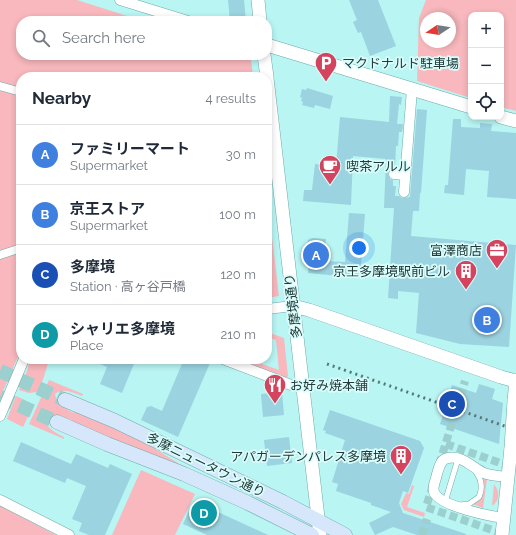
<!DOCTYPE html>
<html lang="en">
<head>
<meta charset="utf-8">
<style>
  body { margin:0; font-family:Raleway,"Noto Sans JP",sans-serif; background:#f6f6f7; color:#1f2937 }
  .controls { position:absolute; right:12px; top:12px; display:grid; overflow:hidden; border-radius:8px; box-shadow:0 2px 6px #0003 }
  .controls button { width:36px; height:36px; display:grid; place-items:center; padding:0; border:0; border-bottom:1px solid #e0e1e3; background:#fff; color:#1f2937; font:20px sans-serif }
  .compass { position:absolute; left:420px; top:12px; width:36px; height:36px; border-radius:50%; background:#fff; box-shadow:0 2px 6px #0003; rotate:258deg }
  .you { position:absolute; left:359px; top:248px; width:14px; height:14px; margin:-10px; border:3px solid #fff; border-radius:50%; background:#1a73e8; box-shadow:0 0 0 6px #1a73e833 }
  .badge { display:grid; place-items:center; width:26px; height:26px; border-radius:50%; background:#d4445e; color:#fff; font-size:13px; font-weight:700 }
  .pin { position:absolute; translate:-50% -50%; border:2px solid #fff; box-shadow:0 1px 4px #0006 }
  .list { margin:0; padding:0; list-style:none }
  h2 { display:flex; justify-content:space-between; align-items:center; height:52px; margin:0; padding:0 16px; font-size:17px }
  h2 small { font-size:13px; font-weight:400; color:#747a83 }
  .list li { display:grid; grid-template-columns:26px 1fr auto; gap:12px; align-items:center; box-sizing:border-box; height:60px; padding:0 16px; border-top:1px solid #e0e1e3 }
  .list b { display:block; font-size:15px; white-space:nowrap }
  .list p { margin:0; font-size:13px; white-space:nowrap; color:#747a83 }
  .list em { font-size:13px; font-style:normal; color:#747a83 }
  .icon { flex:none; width:22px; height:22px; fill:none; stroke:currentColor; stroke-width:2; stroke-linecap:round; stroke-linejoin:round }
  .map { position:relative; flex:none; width:516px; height:535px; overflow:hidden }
  .search { position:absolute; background:#fff; box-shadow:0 2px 6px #0003; left:16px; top:16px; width:256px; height:44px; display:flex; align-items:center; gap:10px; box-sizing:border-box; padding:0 14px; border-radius:16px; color:#747a83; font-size:15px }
  .panel { position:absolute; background:#fff; box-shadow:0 2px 6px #0003; left:16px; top:72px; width:256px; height:292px; border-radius:16px }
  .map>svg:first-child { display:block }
  .green { fill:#f8b8bd; fill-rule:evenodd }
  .building { fill:#9bd3e0 }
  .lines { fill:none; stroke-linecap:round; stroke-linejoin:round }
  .pedestrian-tunnel { stroke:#9bd0ce; stroke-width:8; stroke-dasharray:8 4; stroke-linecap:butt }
  .secondary-tunnel { stroke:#9bd0ce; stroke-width:14; stroke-dasharray:14 7; stroke-linecap:butt }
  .service-casing { stroke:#70aaa9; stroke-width:6 }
  .pedestrian-casing { stroke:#70aaa9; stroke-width:9 }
  .minor-casing { stroke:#70aaa9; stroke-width:11 }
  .tertiary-casing { stroke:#70aaa9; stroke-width:14 }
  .secondary-casing { stroke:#70aaa9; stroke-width:15 }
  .service { stroke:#fff; stroke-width:5 }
  .pedestrian { stroke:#fff; stroke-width:8 }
  .minor { stroke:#fff; stroke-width:10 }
  .tertiary { stroke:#fff; stroke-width:13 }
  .secondary { stroke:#d6e7fc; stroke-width:14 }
  .rail { stroke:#547877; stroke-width:3; stroke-dasharray:2 4; stroke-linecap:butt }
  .tertiary-bridge-casing { stroke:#70aaa9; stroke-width:14; stroke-linecap:butt }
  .tertiary-bridge { stroke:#fff; stroke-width:13 }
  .labels { text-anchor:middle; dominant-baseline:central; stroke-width:3.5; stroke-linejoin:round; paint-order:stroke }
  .poi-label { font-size:13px; fill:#223a39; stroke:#dafdfc; text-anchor:start }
  .street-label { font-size:13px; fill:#223a39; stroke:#dafdfc }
</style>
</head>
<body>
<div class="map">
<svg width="516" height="535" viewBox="0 0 516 535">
  <rect width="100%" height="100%" fill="#b9f5f3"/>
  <path class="green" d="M0,0H77L143,21H21V55H249L251,59L253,77H21V350L0,398Z
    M426,0H516V111L501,107V15H471V98L417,81L419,18ZM426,18H450V42H426Z
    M267,195L279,296L267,298Z
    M267,332L284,338L288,376L286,378L234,359H248L279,370L276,340L267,337Z
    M30,359H49C46,371 43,382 37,392L29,393L19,390L27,371Z
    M49,380L83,394L82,396C74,393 63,387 55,394C56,404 66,409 74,413L76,411L146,443L181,465L207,477L71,422L72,420C64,417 56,414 47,416L45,421C48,429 56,433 64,437V439L29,424Z
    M16,396C36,404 31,410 23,427L7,419Z
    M141,470L195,494L175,535H112Z
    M483,478L487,479L483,508L473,504C485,499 486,489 483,478Z
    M494,484C500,492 500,500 492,506Z
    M412,485L414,486L407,507L425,513L424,517L404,510L401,504L406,493L409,494Z
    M0,505L56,535H0Z"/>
  <path class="building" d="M228,0H244L246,21H230Z
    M349,0H378L396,46L370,56L361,32L358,33L353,22L357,20Z
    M307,88L333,96L330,109L315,105L314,108L302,105L303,102L301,101L302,98L300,97L302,89L306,90Z
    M390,96L402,97L401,105L399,104L397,124H403L402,132H399L398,146H396L395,168L389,170L388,174L390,179L393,180V186H396L395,196H399L403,198L410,197L417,109L427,110L421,193H420L419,211H413L411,236L516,245L509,347L460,344L416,333L419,293L398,291V299L388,298L394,208H384L386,159L353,156L351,205L303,201L304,190H312L315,164L336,166L340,117L389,122Z
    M453,119H461V127L480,128V123L492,124L491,131L516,133V199L487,197L489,171L466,169L464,195L444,193L445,185H448Z
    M349,213L365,214L360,278L308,273L309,257L306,256L308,240L312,238L326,239L324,261L345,262Z
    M89,359H136L122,393L100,384L107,367Z
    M184,359H201L210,363L178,437L141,420L147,407L151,406L162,411Z
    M479,384L495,389L492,399L503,403L499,444L440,424L452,385L476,393Z
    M282,392L284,415L263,417L261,394Z
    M330,410L420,441L424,448L408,493L403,491L399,503L403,513L466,534V535H417L393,527L375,535L369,523L391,512L371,505V503L336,491L338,484L332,482L345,440L325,433L326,431L323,430Z
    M289,437L292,463L267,466L264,440Z
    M21,442L71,464L76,454L108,468L110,464L132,474L105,535H89L79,531L82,523L72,519L86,486L67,478L65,483L13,461Z
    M194,501L268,535H207L183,524Z"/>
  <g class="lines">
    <path class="pedestrian-tunnel" d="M446,444L506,465L505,472
      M439,465L465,381
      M433,485L426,507L498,532
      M422,535L427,519"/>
    <path class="secondary-tunnel" d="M0,371L65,400
      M0,397L57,422"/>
    <g class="service-casing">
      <path id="service" d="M445,502L458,459
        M459,505L469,504L479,497C483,488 482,480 476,472"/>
    </g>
    <g class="pedestrian-casing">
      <path id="pedestrian" d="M0,86L21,92
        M0,255L21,248"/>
    </g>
    <g class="minor-casing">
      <path id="minor" d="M120,0L188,21
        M394,174L405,175
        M404,192L412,89
        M267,309L293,306
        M223,359L291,385L303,388
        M0,416L24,359
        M0,500L69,535
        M504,518C489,516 439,506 434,492C432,486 436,480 437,474C439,468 440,459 448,458C462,455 473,468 484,473C492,476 500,476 508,477"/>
    </g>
    <g class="tertiary-casing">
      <path id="tertiary" d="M258,0L260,21
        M267,45L471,107
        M264,55L267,77
        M267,78L320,535
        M501,117L516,121
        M293,306L309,310L501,377L516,381
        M514,401L516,380
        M502,535L511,448"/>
    </g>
    <g class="secondary-casing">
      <path id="secondary" d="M65,400L115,421L283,502L345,535
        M57,422L107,444L184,474L248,503L312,535"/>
    </g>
    <use href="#service" class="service"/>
    <use href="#pedestrian" class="pedestrian"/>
    <use href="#minor" class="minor"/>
    <use href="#tertiary" class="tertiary"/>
    <use href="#secondary" class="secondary"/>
    <path class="rail" d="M327,364L516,430"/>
    <g class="tertiary-bridge-casing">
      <path id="tertiary-bridge" d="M511,448L514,401"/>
    </g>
    <use href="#tertiary-bridge" class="tertiary-bridge"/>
  </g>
  <defs>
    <g id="parking-pin" transform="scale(1.15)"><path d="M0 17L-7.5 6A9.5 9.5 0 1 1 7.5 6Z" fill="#d4445e" stroke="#dafdfc"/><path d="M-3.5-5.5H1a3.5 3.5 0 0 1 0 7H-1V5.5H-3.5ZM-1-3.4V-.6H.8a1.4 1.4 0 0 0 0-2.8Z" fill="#fff"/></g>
    <g id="cafe-pin" transform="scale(1.15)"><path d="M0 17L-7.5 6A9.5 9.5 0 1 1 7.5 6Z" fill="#d4445e" stroke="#dafdfc"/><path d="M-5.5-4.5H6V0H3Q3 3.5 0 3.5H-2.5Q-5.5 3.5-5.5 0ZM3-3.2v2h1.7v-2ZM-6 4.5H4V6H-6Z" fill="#fff"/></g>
    <g id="office-pin" transform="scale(1.15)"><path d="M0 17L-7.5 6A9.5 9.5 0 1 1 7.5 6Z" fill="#d4445e" stroke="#dafdfc"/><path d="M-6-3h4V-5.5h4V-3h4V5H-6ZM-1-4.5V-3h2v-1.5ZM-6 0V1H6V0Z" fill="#fff"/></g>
    <g id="building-pin" transform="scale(1.15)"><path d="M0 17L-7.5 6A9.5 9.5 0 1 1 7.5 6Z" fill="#d4445e" stroke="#dafdfc"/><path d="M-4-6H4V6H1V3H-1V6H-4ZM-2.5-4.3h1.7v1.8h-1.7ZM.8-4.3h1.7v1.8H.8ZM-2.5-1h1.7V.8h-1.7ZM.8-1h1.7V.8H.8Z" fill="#fff"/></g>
    <g id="restaurant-pin" transform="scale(1.15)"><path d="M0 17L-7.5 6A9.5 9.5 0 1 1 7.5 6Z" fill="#d4445e" stroke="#dafdfc"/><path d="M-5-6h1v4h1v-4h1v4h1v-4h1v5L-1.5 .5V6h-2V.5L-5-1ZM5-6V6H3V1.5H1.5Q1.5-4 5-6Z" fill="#fff"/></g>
  </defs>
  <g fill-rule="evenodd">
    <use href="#parking-pin" x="326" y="63"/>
    <use href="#cafe-pin" x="330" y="166"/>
    <use href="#office-pin" x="497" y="250"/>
    <use href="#building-pin" x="466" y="271"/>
    <use href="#restaurant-pin" x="275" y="385"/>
    <use href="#building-pin" x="401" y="456"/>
  </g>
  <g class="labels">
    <g class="poi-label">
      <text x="342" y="63">マクドナルド駐車場</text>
      <text x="346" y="166">喫茶アルル</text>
      <text x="482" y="250" text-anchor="end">富澤商店</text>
      <text x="450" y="271" text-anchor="end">京王多摩境駅前ビル</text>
      <text x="290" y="385">お好み焼本舗</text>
      <text x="386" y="456" text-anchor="end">アパガーデンパレス多摩境</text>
    </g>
    <g class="street-label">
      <text transform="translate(293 306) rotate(-97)">多摩境通り</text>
      <text transform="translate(206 465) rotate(26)">多摩ニュータウン通り</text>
    </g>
  </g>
</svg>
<div class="controls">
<button>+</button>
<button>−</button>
<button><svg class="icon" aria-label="locate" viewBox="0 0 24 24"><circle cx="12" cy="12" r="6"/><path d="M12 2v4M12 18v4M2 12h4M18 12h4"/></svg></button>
</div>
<svg class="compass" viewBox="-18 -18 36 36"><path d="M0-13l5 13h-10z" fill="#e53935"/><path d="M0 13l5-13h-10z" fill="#747a83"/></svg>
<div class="you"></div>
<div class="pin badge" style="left:316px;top:255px;background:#3f7fe0">A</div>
<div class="pin badge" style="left:487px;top:320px;background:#3f7fe0">B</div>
<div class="pin badge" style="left:452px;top:404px;background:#1a4fb4">C</div>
<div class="pin badge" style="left:204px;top:513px;background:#0f9aa8">D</div>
<div class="search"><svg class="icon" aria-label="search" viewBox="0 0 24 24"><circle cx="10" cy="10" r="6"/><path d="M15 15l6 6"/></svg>Search here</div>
<section class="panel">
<h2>Nearby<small>4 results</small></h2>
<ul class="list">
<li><span class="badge" style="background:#3f7fe0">A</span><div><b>ファミリーマート</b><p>Supermarket</p></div><em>30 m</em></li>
<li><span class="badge" style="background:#3f7fe0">B</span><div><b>京王ストア</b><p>Supermarket</p></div><em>100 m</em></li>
<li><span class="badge" style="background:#1a4fb4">C</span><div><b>多摩境</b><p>Station · 高ヶ谷戸橋</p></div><em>120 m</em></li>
<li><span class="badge" style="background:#0f9aa8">D</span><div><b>シャリエ多摩境</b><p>Place</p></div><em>210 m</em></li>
</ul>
</section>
</div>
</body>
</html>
